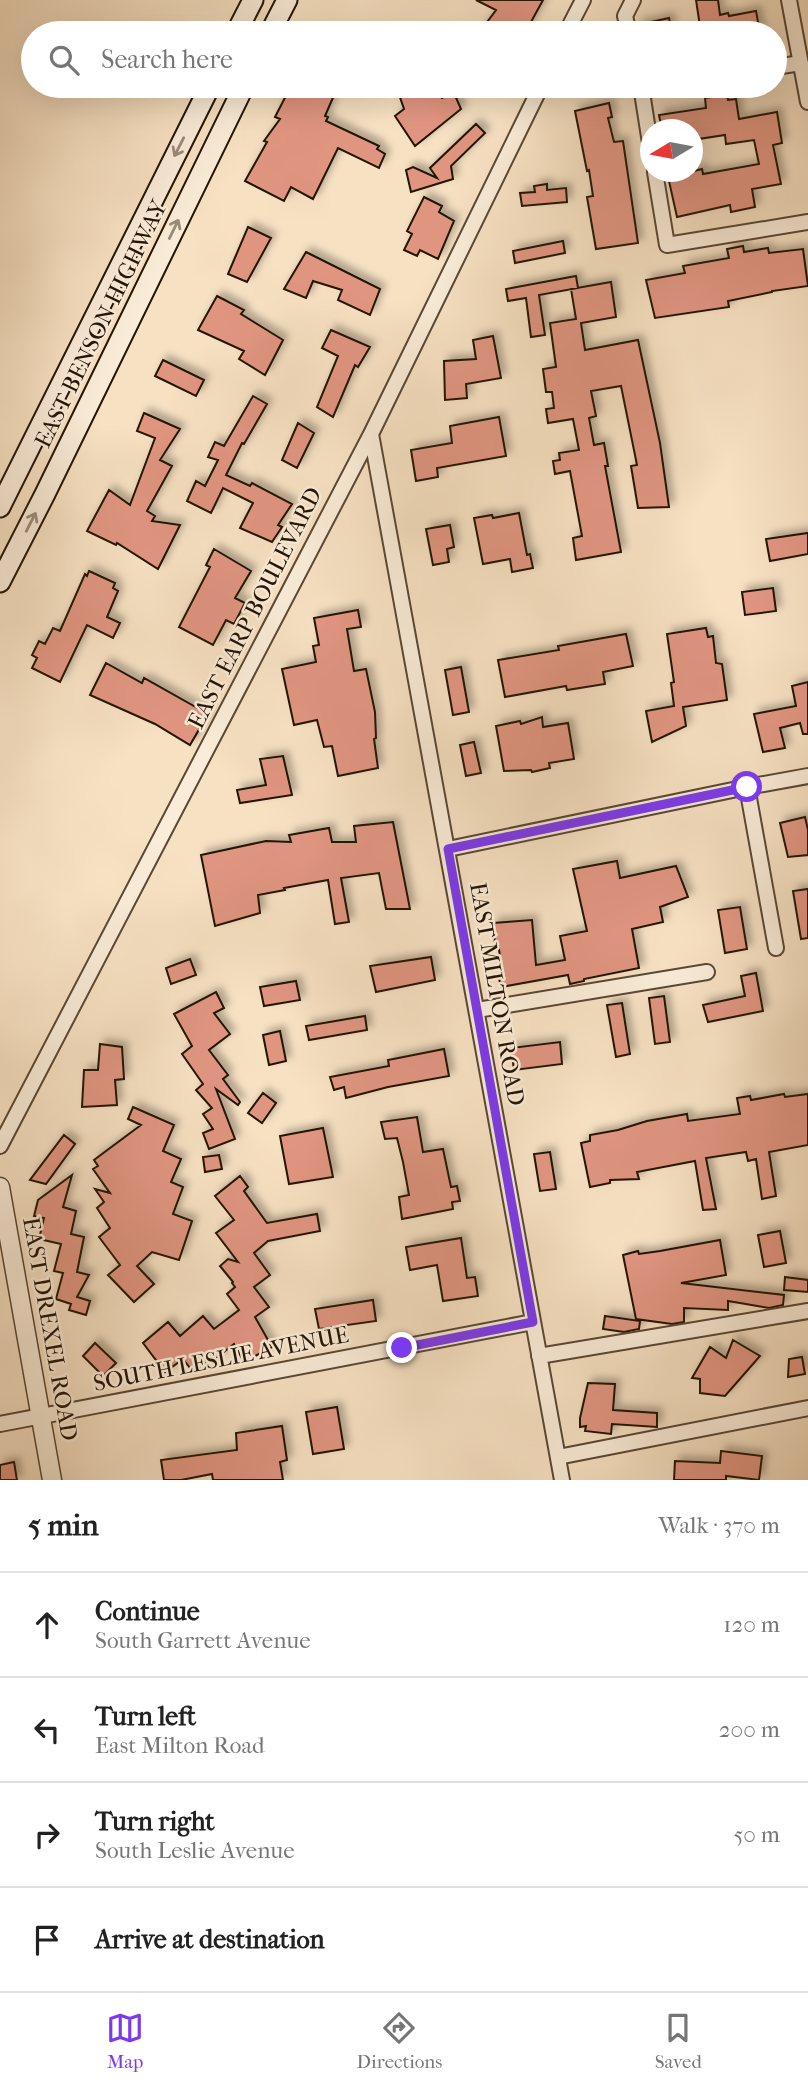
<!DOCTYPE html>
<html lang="en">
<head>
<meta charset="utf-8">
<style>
  body { margin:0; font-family:"IM FELL French Canon",serif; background:#f6f6f6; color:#222 }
  .compass { position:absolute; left:640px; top:119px; width:63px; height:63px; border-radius:50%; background:#fff; box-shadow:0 7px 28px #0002; rotate:260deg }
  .stop { position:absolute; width:21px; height:21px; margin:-16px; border:5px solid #7c3aed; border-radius:50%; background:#fff }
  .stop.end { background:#7c3aed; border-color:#fff; box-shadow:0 2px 7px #0008 }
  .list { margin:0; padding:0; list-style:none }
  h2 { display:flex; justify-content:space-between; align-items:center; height:91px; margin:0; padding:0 28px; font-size:30px }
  h2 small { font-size:23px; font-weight:400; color:#767676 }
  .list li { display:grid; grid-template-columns:46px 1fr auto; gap:21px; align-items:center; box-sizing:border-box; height:105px; padding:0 28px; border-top:2px solid #e0e0e0 }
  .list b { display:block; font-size:26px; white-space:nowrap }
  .list p { margin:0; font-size:23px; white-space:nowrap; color:#767676 }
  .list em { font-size:23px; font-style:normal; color:#767676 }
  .icon { flex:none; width:38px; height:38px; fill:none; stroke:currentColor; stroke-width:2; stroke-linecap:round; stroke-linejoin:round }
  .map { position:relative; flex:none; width:808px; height:1480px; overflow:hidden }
  .search { position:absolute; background:#fff; box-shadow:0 7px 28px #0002; left:21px; right:21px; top:21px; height:77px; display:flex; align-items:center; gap:18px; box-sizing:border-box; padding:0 24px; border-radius:38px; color:#767676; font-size:26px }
  .sheet { height:511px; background:#fff }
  nav { display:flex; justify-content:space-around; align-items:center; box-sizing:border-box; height:98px; border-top:2px solid #e0e0e0; background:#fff; font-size:19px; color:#767676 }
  nav a { display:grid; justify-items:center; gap:4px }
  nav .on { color:#7c3aed }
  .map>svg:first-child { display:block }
  .building { fill:#e09581; stroke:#241405; stroke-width:2; filter:url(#shadow) }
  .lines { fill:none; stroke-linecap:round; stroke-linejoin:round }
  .minor-casing { stroke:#594734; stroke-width:18 }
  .tertiary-casing { stroke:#594734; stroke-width:21 }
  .secondary-casing { stroke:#241405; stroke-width:23 }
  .minor { stroke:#faecd8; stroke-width:14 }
  .tertiary { stroke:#faecd8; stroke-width:18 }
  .secondary { stroke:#faecd8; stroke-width:19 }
  .oneway { stroke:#9a8b79 }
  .route { stroke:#7c3aed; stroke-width:9 }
  .labels { text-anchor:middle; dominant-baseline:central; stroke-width:5; stroke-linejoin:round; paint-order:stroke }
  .street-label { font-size:23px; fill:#241405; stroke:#faecd8 }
</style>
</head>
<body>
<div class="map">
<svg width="808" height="1480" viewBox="0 0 808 1480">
  <defs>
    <filter id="shadow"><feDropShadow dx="5" dy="-5" stdDeviation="3.5" flood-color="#0004"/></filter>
  </defs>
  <rect width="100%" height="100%" fill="#f7e1c3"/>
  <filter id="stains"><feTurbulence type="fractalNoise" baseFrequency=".00286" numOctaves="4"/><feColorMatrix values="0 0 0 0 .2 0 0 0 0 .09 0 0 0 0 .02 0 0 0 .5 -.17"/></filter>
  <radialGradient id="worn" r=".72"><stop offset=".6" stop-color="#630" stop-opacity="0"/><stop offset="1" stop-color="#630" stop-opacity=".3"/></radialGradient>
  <path class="building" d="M476,0H543L525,33H479L496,10Z
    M696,0H718L720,15L728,13L729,16L756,11L760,33H701Z
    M669,18L672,33H638L637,25Z
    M291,86H338L325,116L328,117L326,121L379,146L377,149L385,154L379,168L338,148L313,199L291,187L284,201L245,181L267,142L264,141L280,119L275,117Z
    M396,86H438L442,98L454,93L461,109L415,146L395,116L404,109Z
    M727,95L728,100L736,99L739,119L777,112L782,143L773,145L781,184L752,189L755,207L731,212L730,205L677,217L669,181L674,180L673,176L702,169L703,174L759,164L754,140L726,144L725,135L692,140V130H662L659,115L706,108L705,98Z
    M609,103L612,117L608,118L614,142L623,141L638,243L596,249L587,197L593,196L589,170L587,171L575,111Z
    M476,124L485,133L451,166L453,179L411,192L406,170L413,167L437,178L430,168Z
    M547,184V190L566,188L567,202L522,206L520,193L535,192L534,186Z
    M424,197L442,206L439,212L454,221L438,259L420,250L417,256L404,250L412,234L407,231Z
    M248,227L271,238L247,282L228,274Z
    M563,241L565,253L515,263L513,251Z
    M743,246L744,252L768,248L769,253L803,249L808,286L772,291V292L728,301L729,307L655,318L646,280L685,273L683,266L729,258L727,249Z
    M306,252L380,289L370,315L338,300L342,290L313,281L306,298L284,289Z
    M576,276L578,288L539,295L545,335L531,337L526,298L508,301L506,289Z
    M611,282L616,317L581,323L585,350L638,340L660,443L669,507L638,508L631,466L637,465L621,386L591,391L596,416L589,418L594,445L604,443L608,466H605L621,552L576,560L573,538L582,536L570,471L555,474L553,461L560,460L559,453L579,450L573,419L548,423L546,409L554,408L552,392H546L543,369L556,367L550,323L576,319L571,289Z
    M217,296L244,310L241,314L283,340L265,375L239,359L244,351L198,330Z
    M331,330L370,347L358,367L355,365L333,417L317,407L338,356L322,348Z
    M493,336L501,378L466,384L467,398L445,400L444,361L476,359L473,340Z
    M163,360L204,380L196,396L155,376Z
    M253,396L267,404L244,444L242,443L226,475L250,486L252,483L292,504L278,525L282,527L272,542L240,528L253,503L223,488L211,513L187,501L196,481L205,486L218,460L208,457L215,442L224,446Z
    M144,413L180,429L160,460L172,466L147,511L155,516L152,521L180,525L158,569L117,543L116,545L87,531L109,490L130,505L155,438L137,431Z
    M499,417L506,456L437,468L438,477L416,481L411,450L452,443L450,426Z
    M298,423L314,433L297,468L282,460Z
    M519,513L527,555L530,554L533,568L512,572L510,559L483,564L474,518L492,515L493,518Z
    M450,525L454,547L447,549L449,562L433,565L426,529Z
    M808,533V554L770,561L766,539Z
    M214,549L251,571L235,598L245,603L234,624L226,620L213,645L179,627L210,567L206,565Z
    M89,571L115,583L113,588L118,591L107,617L120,623L113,638L87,625L60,682L32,668L37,658L32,655L39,641L45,644L53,628L60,631L85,574L87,576Z
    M773,588L776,611L745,615L742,592Z
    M358,610L361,627L347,629L354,671L366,669L375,712L376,738L374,739L378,768L338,776L332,746L324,747L317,720L294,725L282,669L316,662L313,646L319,645L314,618Z
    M706,628L708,637L713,636L716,663L722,664L727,700L683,707L686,726L652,742L646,711L674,706L671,683L674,682L667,634Z
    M626,634L633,666L603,672L605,684L567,690L566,686L505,697L498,660L559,650L558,646Z
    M106,663L142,683L144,678L208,714L190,745L155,724L90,695Z
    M461,667L469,712L453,715L445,670Z
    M808,682V734H803L800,723L780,728L785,748L763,752L754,714L796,706L792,686Z
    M542,717L543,727L568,723L574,759L549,763L550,768L532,772L531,770L504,771L496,726L520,721L521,724Z
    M474,742L481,773L466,776L460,745Z
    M283,756L292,795L240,803L237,790L266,785L260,759Z
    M805,817L808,830V855L788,857L780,823Z
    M393,822L410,909H386L379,873L341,878L349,922L335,924L328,880L284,888L285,890L258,895L260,913L215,926L201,855L266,841L291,842L289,835L329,828L332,842H356L354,826Z
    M617,861L620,878L676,866L688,897L660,907L663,922L632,929L639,968L584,979V981L570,984L568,975L501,987L498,974L503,973L498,944H495L493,923L532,920L536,965L565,960L560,936L587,931L573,869Z
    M808,889V938L801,939L793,891Z
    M740,907L747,949L725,953L718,910Z
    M431,957L435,980L376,992L370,966Z
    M190,959L196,975L171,984L166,968Z
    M756,973L763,1011L708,1022L703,1005L745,996L741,976Z
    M296,981L300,1000L264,1006L260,987Z
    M216,992L224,1008L214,1013L230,1034L209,1050L228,1075L223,1079L240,1102L238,1105L216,1089L235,1139L209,1149L203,1133L213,1129L203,1114L212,1108L196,1090L203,1084L182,1054L192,1046L174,1014Z
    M664,996L670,1042L655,1044L649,998Z
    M622,1003L630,1054L616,1057L607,1005Z
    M365,1016L367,1030L309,1040L306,1026Z
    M280,1031L286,1061L269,1065L263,1035Z
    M560,1042L562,1064L514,1070L511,1048Z
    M100,1044L122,1047L124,1079L115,1080L117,1105L82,1107L84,1070H98Z
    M444,1049L449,1076L388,1087L346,1098L344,1087L334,1090L330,1077L389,1066L388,1060Z
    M263,1093L276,1103L262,1123L248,1113Z
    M784,1094L785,1097L808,1094V1145L769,1152L776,1196L762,1199L756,1159L748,1161L746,1152L706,1158L716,1209L703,1210L695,1161L637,1172L639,1179L610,1180V1183L590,1187L581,1143L590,1141V1135L618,1130L647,1121L687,1114L688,1121L740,1114L737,1098L750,1096L751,1100Z
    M133,1107L174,1125L163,1151L181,1159L171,1182L183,1187L173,1214L192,1221L179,1260L152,1252L137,1266L154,1284L134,1302L108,1275L120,1265L99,1237L110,1228L97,1208L104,1202L95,1189L110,1193L93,1169L98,1166L94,1160L141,1125L128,1119Z
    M417,1117L423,1152L443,1149L451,1187L457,1186L460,1201L452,1202L453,1209L402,1219L399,1197L409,1195L403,1162L397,1138L385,1139L381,1122Z
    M323,1128L333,1177L289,1184L280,1136Z
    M64,1135L75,1144L46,1184L30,1180Z
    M550,1152L556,1189L540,1191L534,1154Z
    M219,1155L222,1169L205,1172L203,1157Z
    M72,1175L63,1207L76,1211L71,1234L84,1237L77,1272L89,1275L77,1297L90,1301L86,1315L69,1310L71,1304L56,1299L63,1273L54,1271L61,1244L39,1239L44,1218L34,1216L38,1200Z
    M240,1176L248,1187L244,1191L267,1223L317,1214L320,1231L268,1241L254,1253L270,1275L254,1287L269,1307L255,1317L272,1347L244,1362L234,1344L216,1358L215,1356L194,1373L183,1359L165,1372L143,1343L168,1322L180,1336L203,1316L214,1329L239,1310L227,1294L235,1287L232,1283L233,1282L220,1266L228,1259L238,1262L216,1233L234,1220L215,1196Z
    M780,1231L786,1263L764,1267L758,1235Z
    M461,1238L467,1278L475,1277L478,1296L443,1301L437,1265L410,1270L406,1247Z
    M720,1240L726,1275L681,1283L784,1295L783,1305L769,1308L728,1301V1310L684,1308V1322L672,1324L636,1319L623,1255L638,1251L639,1254L660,1251Z
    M785,1277L808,1280V1292L784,1290Z
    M373,1300L376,1321L319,1329L315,1309Z
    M605,1316L640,1321L639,1329L624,1332L603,1329Z
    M733,1340L760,1356L725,1396L700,1393V1379L692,1378L710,1347L726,1358Z
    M95,1343L116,1363L103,1376L83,1356Z
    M802,1357L805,1374L788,1377L789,1359Z
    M588,1383L615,1384L613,1410L657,1413V1427L612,1424L611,1434L585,1431L586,1426L580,1427V1418Z
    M337,1407L344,1449L313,1454L306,1412Z
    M282,1426L287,1460L280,1462L283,1480H213L212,1474L181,1480H164L161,1460L237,1450L236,1433Z
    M721,1451L762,1456L759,1480L726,1476V1480H674L675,1461L720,1463Z
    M14,1462L17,1480H0V1465Z"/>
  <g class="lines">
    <g class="minor-casing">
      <path id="minor" d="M789,0L808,102
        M566,33L583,0
        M629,33L625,16L633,0
        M775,67L801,63
        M641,86L650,143
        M642,91L670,86
        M655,172L667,245L808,222
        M371,434L562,1480
        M747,787L776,948
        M448,849L747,787L808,776
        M477,1010L707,972
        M0,1146L371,434L541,86
        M539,1356L808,1311
        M0,1424L533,1322
        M558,1457L808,1408"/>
    </g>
    <g class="tertiary-casing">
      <path id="tertiary" d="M0,1187L52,1480"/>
    </g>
    <g class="secondary-casing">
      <path id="secondary" d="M236,33L253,0
        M270,33L287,0
        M0,507L210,86
        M0,582L45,494L244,86"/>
    </g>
    <use href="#minor" class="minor"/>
    <use href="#tertiary" class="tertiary"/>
    <use href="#secondary" class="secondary"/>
  </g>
  <defs><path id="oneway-shaft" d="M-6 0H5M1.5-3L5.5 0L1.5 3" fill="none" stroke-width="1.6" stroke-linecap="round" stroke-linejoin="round" transform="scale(1.75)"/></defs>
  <g class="oneway">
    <use href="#oneway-shaft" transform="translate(179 147) rotate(117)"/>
    <use href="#oneway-shaft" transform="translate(174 229) rotate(-64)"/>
    <use href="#oneway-shaft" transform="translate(31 522) rotate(-63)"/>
  </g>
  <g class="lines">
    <path class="route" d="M402,1348L533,1322L448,849L747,787"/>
  </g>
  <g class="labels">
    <g class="street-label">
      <text transform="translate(101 324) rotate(-64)">EAST BENSON HIGHWAY</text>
      <text transform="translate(255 608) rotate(-63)">EAST EARP BOULEVARD</text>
      <text transform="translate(497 994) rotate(80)">EAST MILTON ROAD</text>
      <text transform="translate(50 1329) rotate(80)">EAST DREXEL ROAD</text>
      <text transform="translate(221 1359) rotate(-11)">SOUTH LESLIE AVENUE</text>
    </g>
  </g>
  <rect width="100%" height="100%" filter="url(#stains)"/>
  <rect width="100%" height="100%" fill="url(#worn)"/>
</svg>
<svg class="compass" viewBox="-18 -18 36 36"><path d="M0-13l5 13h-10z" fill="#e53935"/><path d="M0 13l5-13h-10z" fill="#767676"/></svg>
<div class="stop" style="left:747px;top:787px"></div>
<div class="stop end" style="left:402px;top:1348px"></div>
<div class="search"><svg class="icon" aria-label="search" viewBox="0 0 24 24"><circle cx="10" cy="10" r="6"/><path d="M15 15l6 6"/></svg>Search here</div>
</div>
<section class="sheet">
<h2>5 min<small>Walk · 370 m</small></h2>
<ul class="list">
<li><svg class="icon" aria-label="ahead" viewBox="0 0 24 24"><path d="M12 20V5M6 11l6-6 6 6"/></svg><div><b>Continue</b><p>South Garrett Avenue</p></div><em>120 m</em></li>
<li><svg class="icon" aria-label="left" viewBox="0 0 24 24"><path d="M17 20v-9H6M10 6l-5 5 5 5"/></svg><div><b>Turn left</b><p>East Milton Road</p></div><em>200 m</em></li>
<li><svg class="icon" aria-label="right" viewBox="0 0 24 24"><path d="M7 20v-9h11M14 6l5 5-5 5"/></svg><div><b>Turn right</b><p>South Leslie Avenue</p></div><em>50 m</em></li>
<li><svg class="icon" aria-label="arrive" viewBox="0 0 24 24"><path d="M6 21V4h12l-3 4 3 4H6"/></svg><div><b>Arrive at destination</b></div></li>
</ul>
</section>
<nav>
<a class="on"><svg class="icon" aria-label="map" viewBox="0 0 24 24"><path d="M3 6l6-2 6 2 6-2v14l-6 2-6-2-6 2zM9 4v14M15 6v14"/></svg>Map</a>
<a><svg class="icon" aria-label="directions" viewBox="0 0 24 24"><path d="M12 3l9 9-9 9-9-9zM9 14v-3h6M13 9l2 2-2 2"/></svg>Directions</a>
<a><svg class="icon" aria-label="saved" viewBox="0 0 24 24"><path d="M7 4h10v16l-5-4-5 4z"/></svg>Saved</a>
</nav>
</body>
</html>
